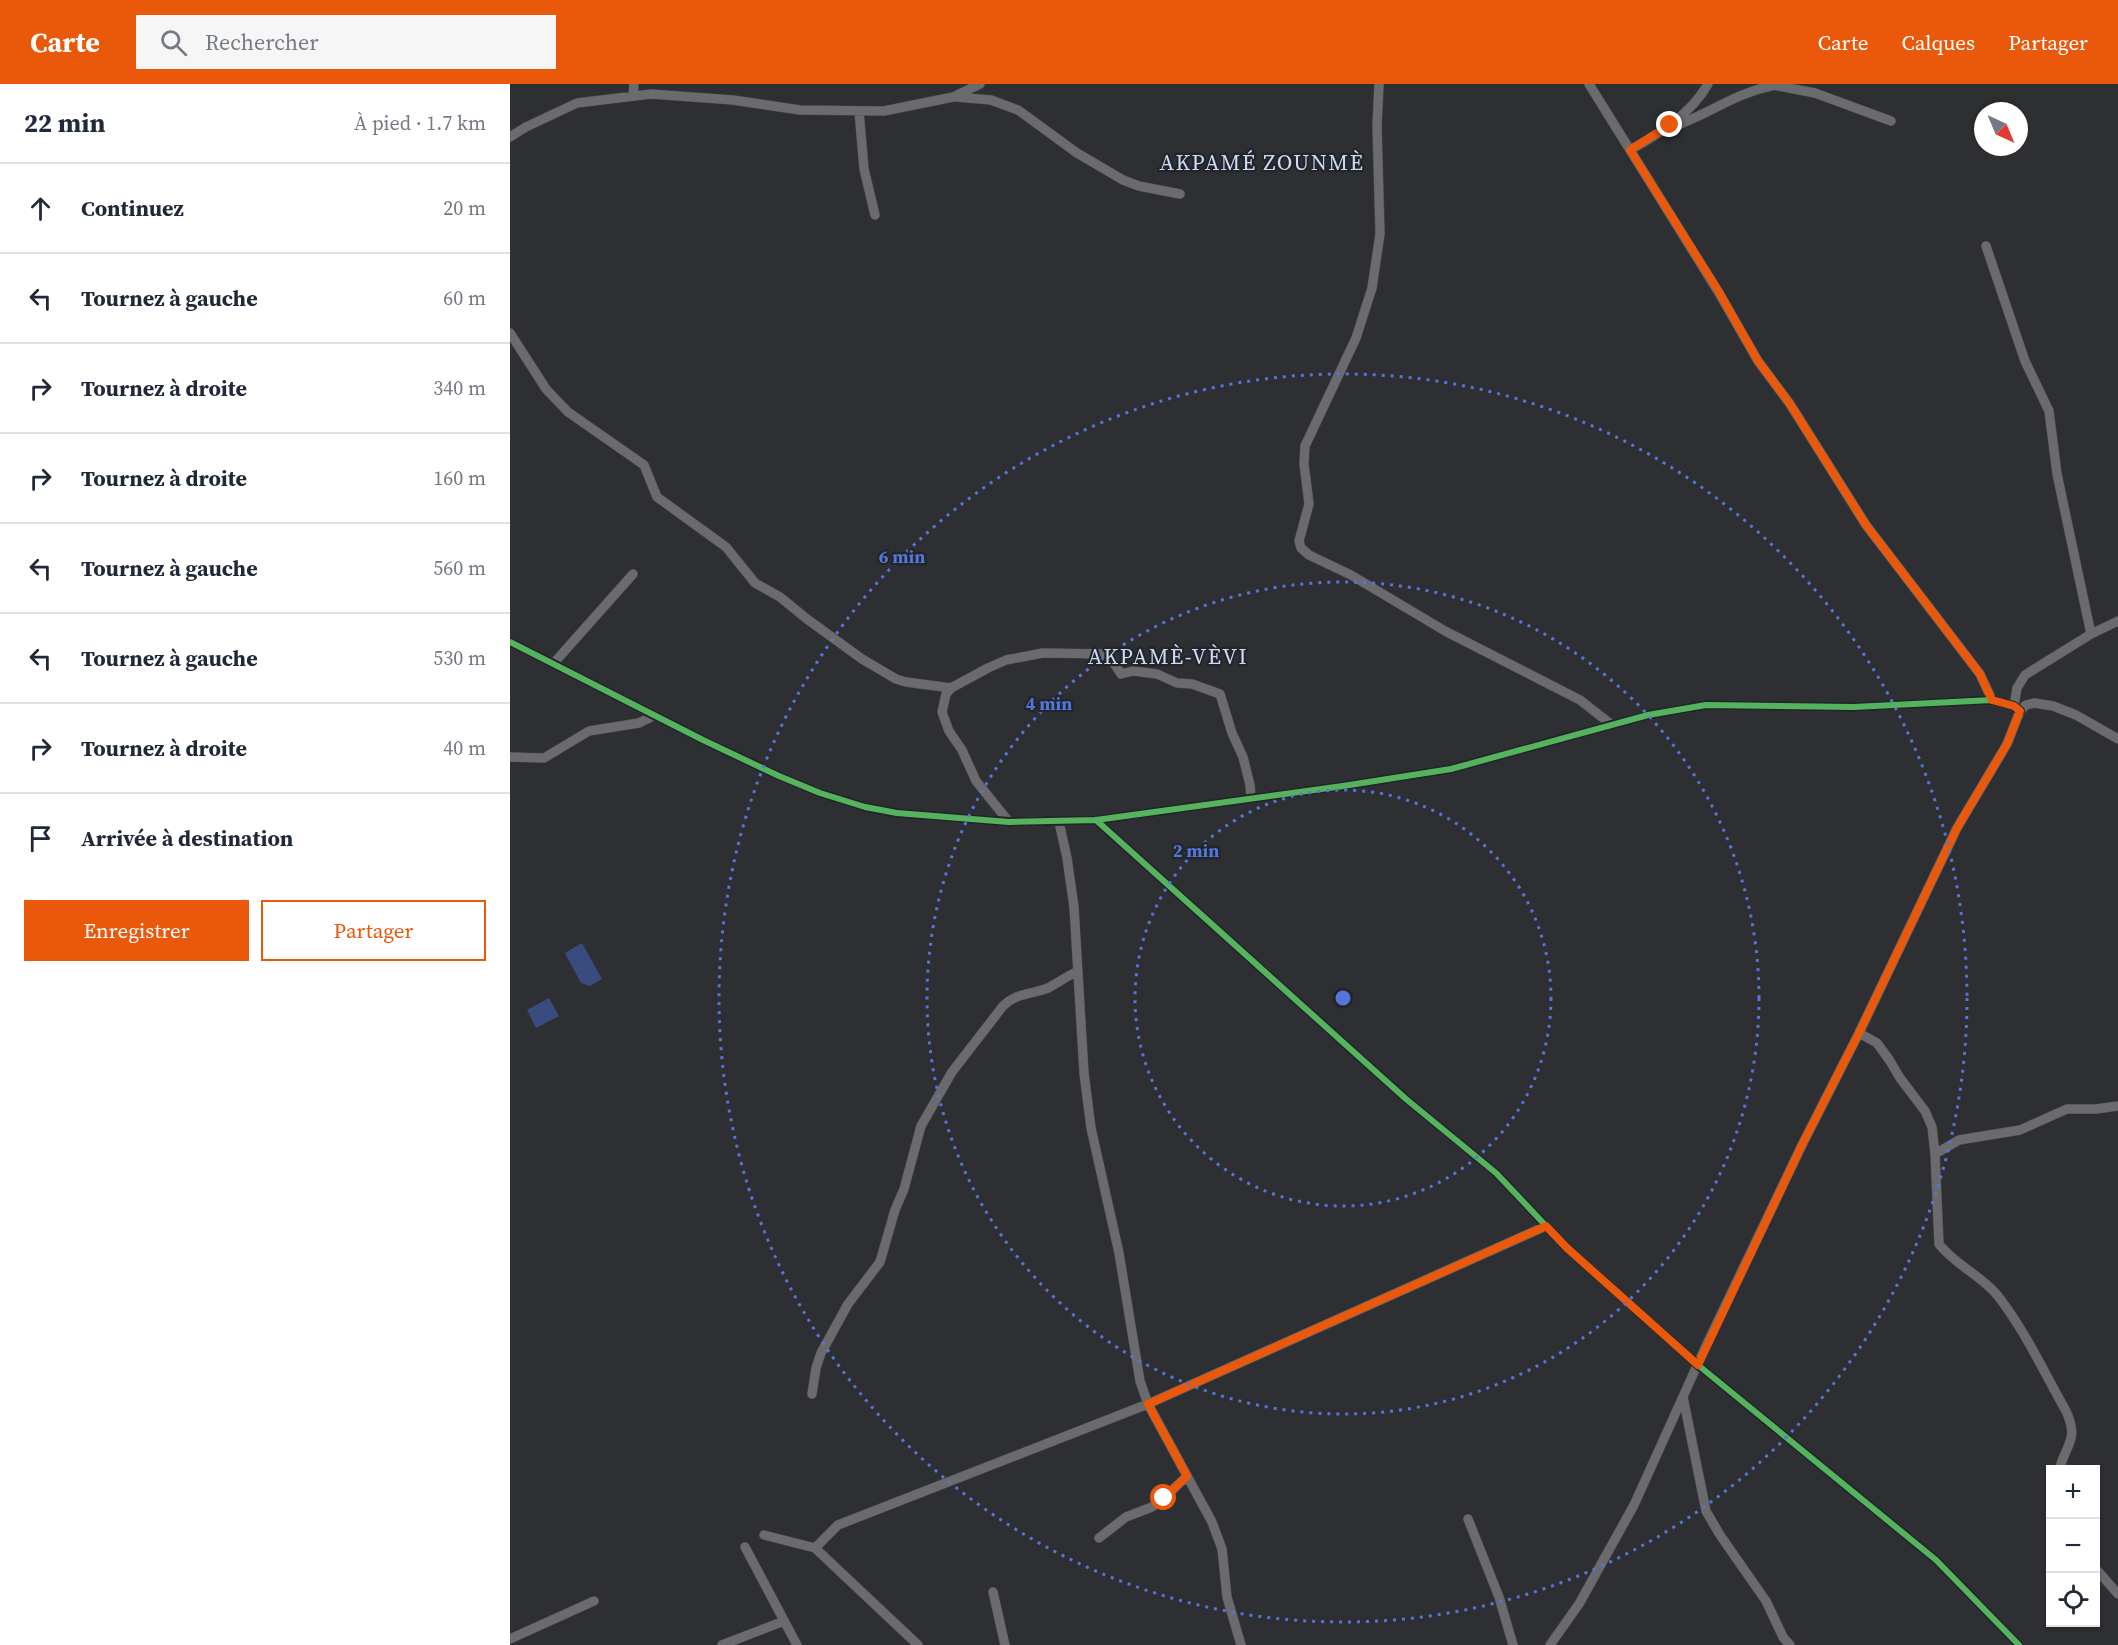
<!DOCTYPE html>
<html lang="fr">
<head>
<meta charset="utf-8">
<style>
  body { margin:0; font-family:"Source Serif 4",serif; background:#f6f6f7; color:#1f2937 }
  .controls { position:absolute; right:18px; bottom:18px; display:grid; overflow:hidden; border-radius:0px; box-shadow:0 2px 4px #0004 }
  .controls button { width:54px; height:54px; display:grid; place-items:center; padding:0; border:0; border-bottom:2px solid #e0e1e3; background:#fff; color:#1f2937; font:30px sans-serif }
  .compass { position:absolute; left:1464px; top:18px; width:54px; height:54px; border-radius:50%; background:#fff; box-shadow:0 2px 4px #0004; rotate:136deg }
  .stop { position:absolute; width:18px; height:18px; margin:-14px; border:4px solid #ea580c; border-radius:50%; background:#fff }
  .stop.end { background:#ea580c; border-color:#fff; box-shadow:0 2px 6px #0008 }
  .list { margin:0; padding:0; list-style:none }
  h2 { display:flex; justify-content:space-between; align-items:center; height:78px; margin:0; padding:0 24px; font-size:26px }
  h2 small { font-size:20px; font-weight:400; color:#747a83 }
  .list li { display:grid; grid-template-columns:39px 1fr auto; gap:18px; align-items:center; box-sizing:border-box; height:90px; padding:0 24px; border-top:2px solid #e0e1e3 }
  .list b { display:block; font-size:22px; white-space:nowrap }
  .list em { font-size:20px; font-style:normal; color:#747a83 }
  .actions { display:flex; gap:12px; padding:18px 24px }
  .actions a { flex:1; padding:14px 0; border:2px solid #ea580c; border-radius:0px; text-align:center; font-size:21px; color:#ea580c }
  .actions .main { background:#ea580c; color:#fff }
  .icon { flex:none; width:33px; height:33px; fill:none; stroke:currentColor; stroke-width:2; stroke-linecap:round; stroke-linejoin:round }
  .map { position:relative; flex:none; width:1608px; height:1561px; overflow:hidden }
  header { display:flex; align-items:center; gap:36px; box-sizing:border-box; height:84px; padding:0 30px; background:#ea580c; color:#fff }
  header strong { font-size:28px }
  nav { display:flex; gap:33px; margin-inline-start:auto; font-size:21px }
  .search { width:420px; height:54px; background:#f6f6f7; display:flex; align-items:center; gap:15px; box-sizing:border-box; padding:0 21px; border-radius:0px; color:#747a83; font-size:22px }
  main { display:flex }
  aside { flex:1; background:#fff }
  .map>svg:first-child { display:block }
  .forest { fill:#394c80 }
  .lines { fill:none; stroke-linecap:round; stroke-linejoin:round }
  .minor-casing { stroke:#4c4d4f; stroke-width:10 }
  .minor { stroke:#6b6b6d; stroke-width:9 }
  .cycleway-casing { stroke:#22252a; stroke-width:10 }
  .cycleway { stroke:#56b35d; stroke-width:6 }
  .route { stroke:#ea580c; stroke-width:8 }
  .ring { fill:none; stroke:#5376d8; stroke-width:3; stroke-dasharray:3 6 }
  .labels { text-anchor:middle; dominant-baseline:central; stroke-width:4.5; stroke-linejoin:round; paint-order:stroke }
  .quarter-label { font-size:22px; letter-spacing:1.5px; fill:#ced9f5; stroke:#22252a }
  .centre { fill:#5376d8; stroke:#22252a; stroke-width:3 }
  .ring-label { font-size:18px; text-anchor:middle; font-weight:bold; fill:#5376d8; stroke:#22252a; stroke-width:4.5; stroke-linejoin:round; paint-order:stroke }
</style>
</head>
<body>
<header>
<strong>Carte</strong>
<div class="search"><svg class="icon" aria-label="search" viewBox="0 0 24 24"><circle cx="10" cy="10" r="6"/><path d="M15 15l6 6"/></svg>Rechercher</div>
<nav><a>Carte</a><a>Calques</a><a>Partager</a></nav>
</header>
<main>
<aside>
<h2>22 min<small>À pied · 1.7 km</small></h2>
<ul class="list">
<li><svg class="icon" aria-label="ahead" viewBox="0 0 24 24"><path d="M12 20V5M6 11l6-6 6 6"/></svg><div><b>Continuez</b></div><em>20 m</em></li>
<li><svg class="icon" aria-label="left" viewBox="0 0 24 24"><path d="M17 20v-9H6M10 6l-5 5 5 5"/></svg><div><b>Tournez à gauche</b></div><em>60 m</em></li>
<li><svg class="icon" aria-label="right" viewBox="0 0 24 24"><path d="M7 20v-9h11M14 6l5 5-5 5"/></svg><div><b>Tournez à droite</b></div><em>340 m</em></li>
<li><svg class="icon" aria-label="right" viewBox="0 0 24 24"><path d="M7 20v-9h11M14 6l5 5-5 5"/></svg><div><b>Tournez à droite</b></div><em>160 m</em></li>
<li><svg class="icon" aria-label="left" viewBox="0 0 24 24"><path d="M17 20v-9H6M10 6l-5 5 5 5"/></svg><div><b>Tournez à gauche</b></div><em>560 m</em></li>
<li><svg class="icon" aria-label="left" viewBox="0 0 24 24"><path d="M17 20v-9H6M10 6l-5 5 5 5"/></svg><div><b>Tournez à gauche</b></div><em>530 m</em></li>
<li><svg class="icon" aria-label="right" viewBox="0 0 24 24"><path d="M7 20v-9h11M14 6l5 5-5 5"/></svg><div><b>Tournez à droite</b></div><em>40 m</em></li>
<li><svg class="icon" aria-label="arrive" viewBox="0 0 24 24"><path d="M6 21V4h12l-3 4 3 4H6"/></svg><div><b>Arrivée à destination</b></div></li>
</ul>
<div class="actions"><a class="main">Enregistrer</a><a>Partager</a></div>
</aside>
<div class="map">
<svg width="1608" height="1561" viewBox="0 0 1608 1561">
  <rect width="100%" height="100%" fill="#2e2f32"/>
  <path class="forest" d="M72,859L92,895L80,902L71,899L55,869Z
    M39,914L49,932L26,944L17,926Z"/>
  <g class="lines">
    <g class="minor-casing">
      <path id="minor" d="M869,0L867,42L870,150L862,204L846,254L795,362L794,380L799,420L789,457L791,464L799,471L841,491L935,547L1070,616L1102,641
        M1079,0L1209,209L1248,277L1280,320L1356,441L1470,590L1482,616
        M1258,0L1305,9L1381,37
        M123,12L124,0
        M446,13L481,16L508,26L567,69L613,96L629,102L670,110
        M349,27L354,85L365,131
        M1151,47C1190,36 1222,10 1261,2
        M0,53L16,43L67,19L141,10L223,16L290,26L374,27L443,13L470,0
        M1120,66C1149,50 1181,30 1198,0
        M1476,162L1515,277L1539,327L1547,390L1581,550
        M0,249L36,305L58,328L134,381L147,413L216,463L245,499L270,513L297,535L352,575L386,595L396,598L441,604
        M0,558L193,656L269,692L310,709L355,723L387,729L499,738L586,736L833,702L941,685L1138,631L1196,621L1344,623L1482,616L1504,622L1510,627
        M43,580L123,490
        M1504,622L1507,604L1515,591L1581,550L1608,537
        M0,673L34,674L79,647L129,639L145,631
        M586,736L896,1015L986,1089L1057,1164L1188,1281L1426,1476L1509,1561
        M499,738L466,697L452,666L439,647L432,628L436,610L441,604L478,584L496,576L533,569L598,570L611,590L623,587L647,590L667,599L682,600L710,610L722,649L733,673L740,701L741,714
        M549,738L557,774L564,823L574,989L581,1044L609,1169L630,1297L638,1320L702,1438L712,1465L717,1513L731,1561
        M1349,949L1367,959L1380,977L1390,994L1415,1027L1422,1043L1425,1070L1429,1160C1445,1181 1471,1191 1488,1212C1515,1247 1534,1288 1556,1327C1569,1356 1557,1358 1549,1386
        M1425,1070L1449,1056L1510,1046L1557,1025H1586L1608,1022
        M302,1310L306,1284L311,1269L338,1220L370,1178L385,1126L394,1105L411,1042L442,988L493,922C508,908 520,911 538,904C548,899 557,892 568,887
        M1173,1313L1196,1427L1210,1451L1256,1517L1273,1553L1280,1561
        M958,1435L989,1513L1003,1561
        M254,1451L305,1464L408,1561
        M589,1454L616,1433L642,1423L654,1414L677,1392
        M235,1463L287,1561
        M305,1464L328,1441L638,1320L1036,1142
        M1586,1485L1608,1510
        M483,1508L495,1561
        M0,1555L84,1517
        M212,1561L274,1537
        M1040,1561L1069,1520L1124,1421L1195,1264L1292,1061L1349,949L1447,744L1497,660L1510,627L1516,621L1524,619L1543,622L1566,631L1608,655"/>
    </g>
    <use href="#minor" class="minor"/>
    <g class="cycleway-casing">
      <path id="cycleway" d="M0,558L193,656L269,692L310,709L355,723L387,729L499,738L586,736L833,702L941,685L1138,631L1196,621L1344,623L1482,616L1504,622L1510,627
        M586,736L896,1015L986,1089L1057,1164L1188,1281L1426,1476L1509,1561"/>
    </g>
    <use href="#cycleway" class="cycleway"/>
  </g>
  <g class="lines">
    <path class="route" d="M654,1414L677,1392L638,1320L1036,1142L1057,1164L1188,1281L1292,1061L1349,949L1447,744L1497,660L1510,627L1504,622L1482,616L1470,590L1356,441L1280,320L1248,277L1209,208L1120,66L1160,41"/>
  </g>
  <g class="ring">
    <circle cx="833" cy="914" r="208"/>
    <circle cx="833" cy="914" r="416"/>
    <circle cx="833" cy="914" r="624"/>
  </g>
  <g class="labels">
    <g class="quarter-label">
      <text x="752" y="78">AKPAMÉ ZOUNMÈ</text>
      <text x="658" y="572">AKPAMÈ-VÈVI</text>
    </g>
  </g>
  <circle cx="833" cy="914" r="9" class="centre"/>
  <g class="ring-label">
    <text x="392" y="479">6 min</text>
    <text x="539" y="626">4 min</text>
    <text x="686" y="773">2 min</text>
  </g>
</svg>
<div class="controls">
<button>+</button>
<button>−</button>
<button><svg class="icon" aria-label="locate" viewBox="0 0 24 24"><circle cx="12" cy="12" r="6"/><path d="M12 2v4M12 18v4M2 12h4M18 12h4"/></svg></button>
</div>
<svg class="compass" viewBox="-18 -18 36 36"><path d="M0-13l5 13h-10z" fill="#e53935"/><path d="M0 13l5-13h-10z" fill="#747a83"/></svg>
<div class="stop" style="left:654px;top:1414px"></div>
<div class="stop end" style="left:1160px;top:41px"></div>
</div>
</main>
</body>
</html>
